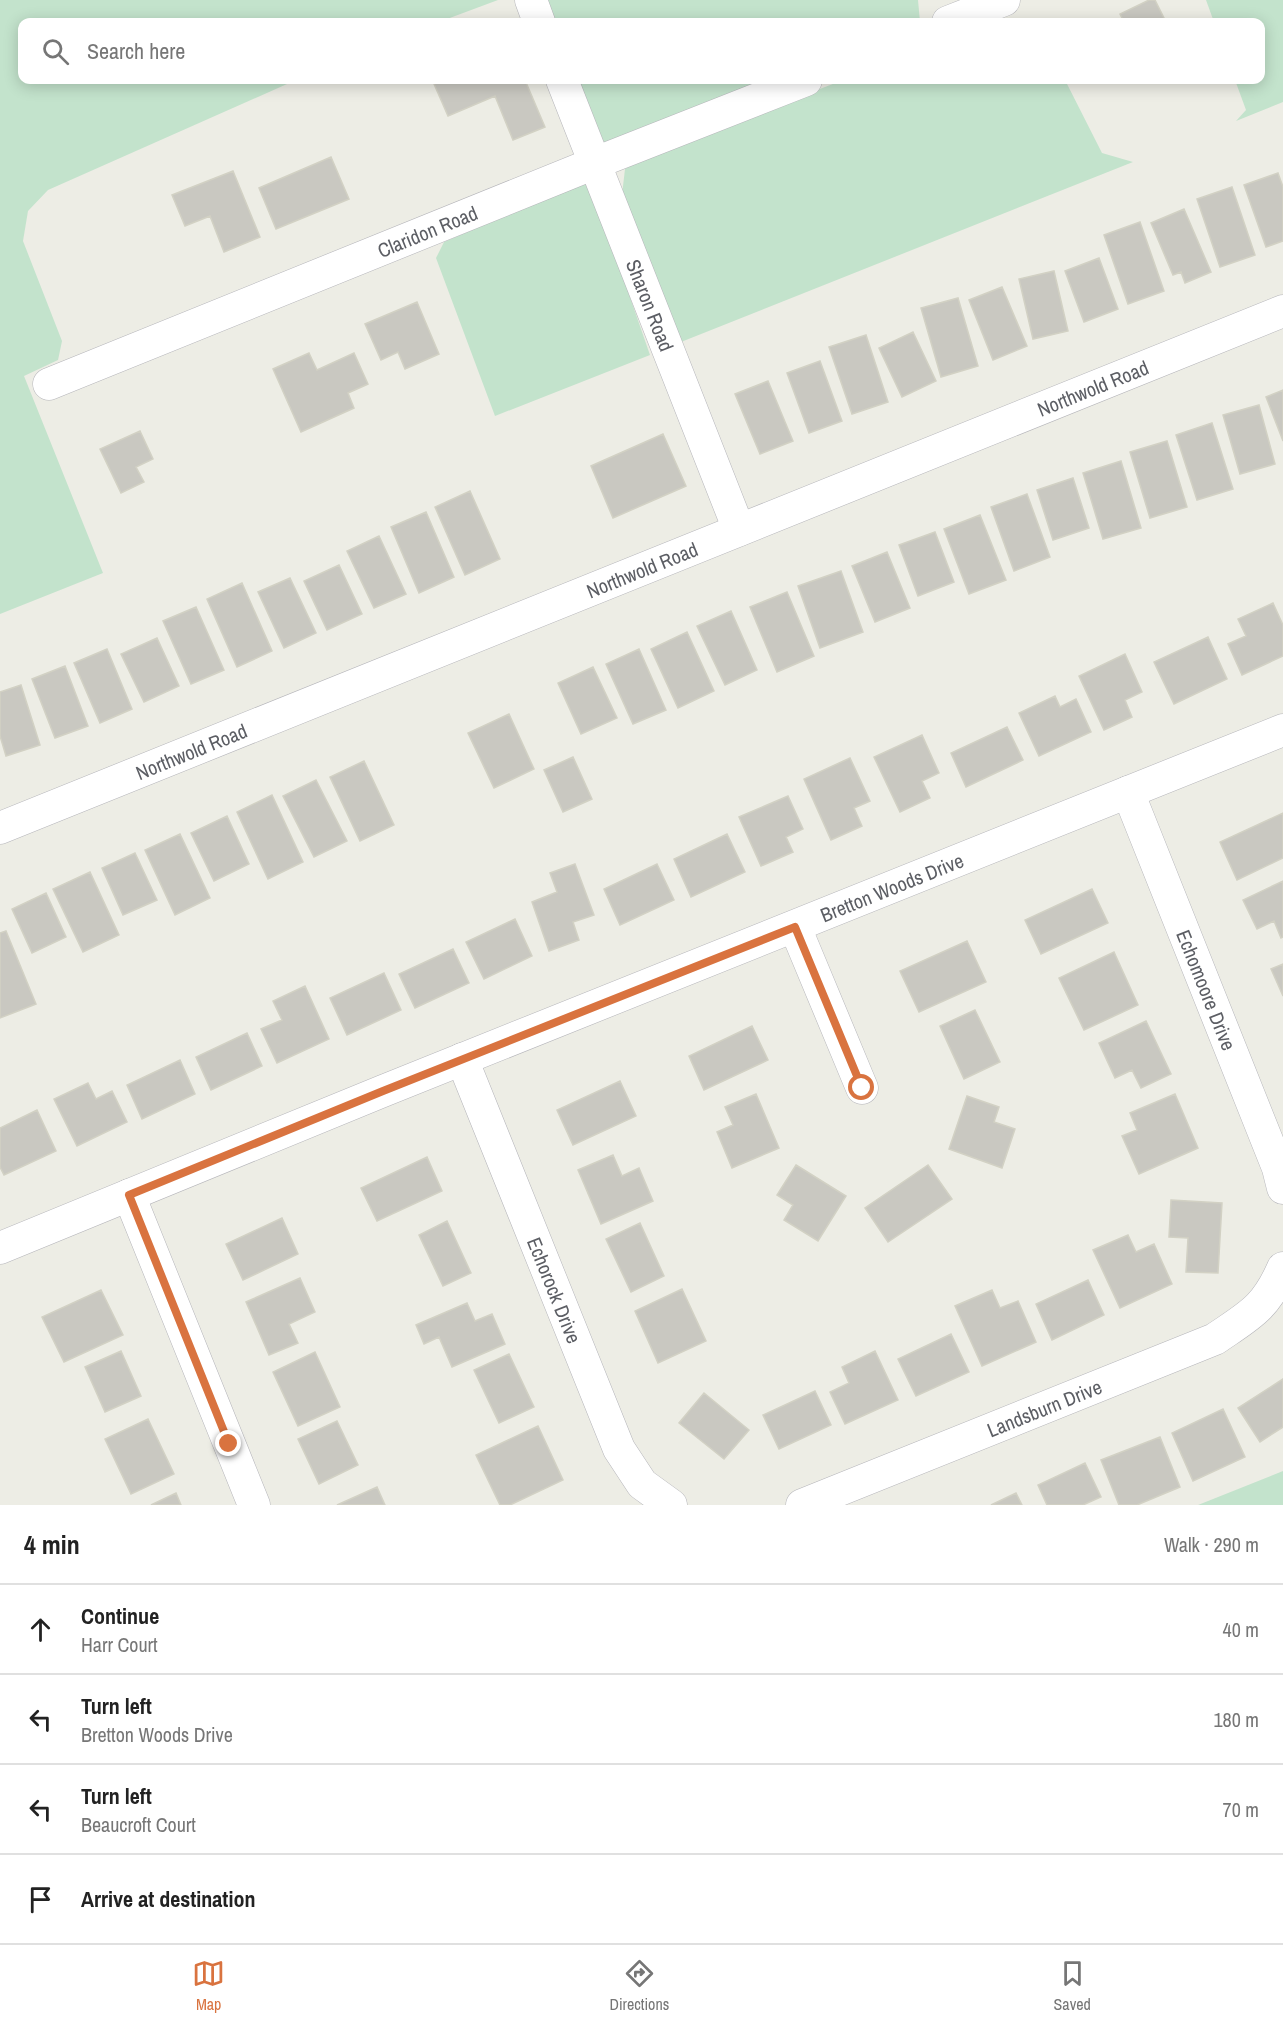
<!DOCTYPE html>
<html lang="en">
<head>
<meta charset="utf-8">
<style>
  body { margin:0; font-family:"Archivo Narrow",sans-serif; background:#f2f2f2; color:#222 }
  .stop { position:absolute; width:18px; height:18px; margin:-14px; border:4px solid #d9733f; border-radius:50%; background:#fff }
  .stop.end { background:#d9733f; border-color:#fff; box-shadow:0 2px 6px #0008 }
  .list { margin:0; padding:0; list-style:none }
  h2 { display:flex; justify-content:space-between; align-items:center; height:78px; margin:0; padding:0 24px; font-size:26px }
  h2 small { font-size:20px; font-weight:400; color:#767676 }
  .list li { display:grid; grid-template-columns:39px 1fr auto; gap:18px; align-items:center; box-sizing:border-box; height:90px; padding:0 24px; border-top:2px solid #e0e0e0 }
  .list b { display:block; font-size:22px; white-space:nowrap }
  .list p { margin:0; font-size:20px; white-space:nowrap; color:#767676 }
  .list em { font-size:20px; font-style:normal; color:#767676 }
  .icon { flex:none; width:33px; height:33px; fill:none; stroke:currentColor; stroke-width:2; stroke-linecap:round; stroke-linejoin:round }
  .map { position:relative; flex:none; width:1283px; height:1505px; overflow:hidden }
  .search { position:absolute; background:#fff; box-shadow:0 3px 15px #0003; left:18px; right:18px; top:18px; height:66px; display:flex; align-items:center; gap:15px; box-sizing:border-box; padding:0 21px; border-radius:12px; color:#767676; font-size:22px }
  .sheet { height:438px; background:#fff }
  nav { display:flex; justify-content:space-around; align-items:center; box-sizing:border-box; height:84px; border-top:2px solid #e0e0e0; background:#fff; font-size:16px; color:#767676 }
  nav a { display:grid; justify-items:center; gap:3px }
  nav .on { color:#d9733f }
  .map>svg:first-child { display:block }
  .green { fill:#c3e3cc }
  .building { fill:#c9c8c1; stroke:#d2d1c4; stroke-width:1.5 }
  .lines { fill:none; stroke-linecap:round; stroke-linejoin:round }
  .street-casing { stroke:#b5b5ba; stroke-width:33 }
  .street { stroke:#fff; stroke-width:32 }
  .route { stroke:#d9733f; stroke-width:8 }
  .labels { text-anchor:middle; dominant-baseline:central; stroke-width:4.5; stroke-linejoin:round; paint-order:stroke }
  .street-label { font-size:20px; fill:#5c5e64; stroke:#fff }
</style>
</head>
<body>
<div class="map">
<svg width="1283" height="1505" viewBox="0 0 1283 1505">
  <rect width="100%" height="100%" fill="#edede5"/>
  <path class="green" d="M0,0H498L439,22H22V80H296L48,190L28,211L23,241L62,341L58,360L24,376L103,573L0,614Z
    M542,0H918L920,22H550Z
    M1206,0H1283V102L1236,121L1246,110L1235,80H1260V22H1214Z
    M572,80H794L602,144Z
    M843,80H1065L1102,153L1133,162L681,342L622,195L625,169L652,154Z
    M587,181L597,202L650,355L495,416L436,258L444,242Z
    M1283,1471V1505H1198Z"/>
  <path class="building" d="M1149,0H1155L1166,22H1124L1120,14Z
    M444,80H525L545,127L513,140L495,96L448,116L434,84Z
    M331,157L349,199L276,229L259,188Z
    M233,171L260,237L224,252L210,216L185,226L172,195Z
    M1278,173L1283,187V241L1266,247L1244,185Z
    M1232,187L1255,255L1220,267L1197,199Z
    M1184,209L1211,272L1185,283L1181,272L1173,275L1151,223Z
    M1140,222L1164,291L1128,304L1104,235Z
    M1099,258L1118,309L1084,322L1065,271Z
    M1054,271L1068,331L1033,339L1019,279Z
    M1002,287L1027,346L993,360L969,300Z
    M958,298L978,366L941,377L921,308Z
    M417,302L439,354L405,369L398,352L381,360L365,324Z
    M913,332L936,381L902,397L879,348Z
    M866,335L888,402L852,414L829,347Z
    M309,353L317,370L354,353L368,384L348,393L354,408L301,432L273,369Z
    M820,361L842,421L809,433L787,373Z
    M768,381L793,441L760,454L735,394Z
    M1283,390V441L1266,397Z
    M1259,405L1275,464L1240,474L1223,415Z
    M1212,423L1233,489L1197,500L1176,435Z
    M140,431L153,459L136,467L144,482L121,493L100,449Z
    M663,434L686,486L613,518L591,466Z
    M1167,441L1187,507L1150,518L1130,452Z
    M1121,461L1141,528L1103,539L1083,473Z
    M1073,478L1089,528L1053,540L1037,490Z
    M470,491L500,559L465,575L435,507Z
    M1027,494L1050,557L1014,571L991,507Z
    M426,512L454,577L419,593L391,527Z
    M980,515L1006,580L969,594L944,529Z
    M935,532L954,582L918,596L899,545Z
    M379,536L406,594L374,608L347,551Z
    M887,552L910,608L875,622L852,566Z
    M339,565L362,614L327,630L304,581Z
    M841,571L863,632L820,648L798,586Z
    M290,578L316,633L284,648L258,592Z
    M242,583L272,651L237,667L207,599Z
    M787,592L814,656L777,672L750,607Z
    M1273,603L1283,625V656L1242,675L1228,644L1246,636L1238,619Z
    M196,607L224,670L191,684L163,621Z
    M731,611L757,670L725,685L697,626Z
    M687,632L714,691L678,708L651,649Z
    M1208,637L1227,679L1174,704L1154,662Z
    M157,638L179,686L144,702L121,654Z
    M107,649L132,709L100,723L74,663Z
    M639,649L666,710L633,724L606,664Z
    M1125,654L1142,692L1125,700L1132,717L1104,730L1079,676Z
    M65,666L88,726L55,738L32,679Z
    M593,667L617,718L581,734L558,683Z
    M21,685L40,745L6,756L0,736V692Z
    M1055,696L1060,707L1076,699L1091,732L1039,756L1019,713Z
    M509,714L534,769L494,788L468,733Z
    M1007,727L1023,760L966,787L951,753Z
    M922,735L939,773L922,781L930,798L900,812L874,757Z
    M573,757L592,799L563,812L544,770Z
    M850,758L870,801L854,808L862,826L831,840L804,779Z
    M364,761L394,825L360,841L330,777Z
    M316,780L347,841L314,857L283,796Z
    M272,795L303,862L268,879L237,812Z
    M788,796L803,829L786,837L793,852L761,866L739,817Z
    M1283,813V858L1237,880L1220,842Z
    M227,816L249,864L214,881L191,833Z
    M180,834L210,898L175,915L145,850Z
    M727,834L745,872L691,897L674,859Z
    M135,853L157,900L123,915L102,868Z
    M575,864L594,915L573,922L579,940L549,951L532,902L557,892L550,873Z
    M657,864L674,900L620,925L604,889Z
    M90,872L119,935L83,952L53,889Z
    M1283,881V937L1281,938L1274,921L1257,929L1243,900Z
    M1092,889L1108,923L1041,954L1025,920Z
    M46,893L66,937L32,953L12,909Z
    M515,919L532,956L484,979L466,942Z
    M6,931L36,1004L0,1018V933Z
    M967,941L986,982L919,1012L900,971Z
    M453,949L469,983L415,1008L399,974Z
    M1114,952L1138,1005L1084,1030L1059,978Z
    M1283,964V996L1271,969Z
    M384,973L401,1010L347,1035L330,998Z
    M305,986L329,1039L277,1063L261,1029L282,1020L273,1001Z
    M975,1010L1000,1062L964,1079L940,1026Z
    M1146,1021L1171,1074L1141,1088L1132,1070L1115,1078L1099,1043Z
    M752,1026L768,1060L704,1090L689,1056Z
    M247,1033L262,1066L211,1090L196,1057Z
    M180,1060L195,1094L142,1119L127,1085Z
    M620,1081L636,1116L573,1145L557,1110Z
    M88,1083L96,1099L112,1091L127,1122L77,1146L54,1099Z
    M756,1094L779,1148L732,1168L717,1132L733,1125L725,1107Z
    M1175,1094L1198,1148L1139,1174L1122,1136L1137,1130L1130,1113Z
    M967,1096L999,1107L994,1122L1015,1129L1002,1168L949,1149Z
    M37,1110L56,1151L4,1175L0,1167V1128Z
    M613,1155L622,1176L639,1168L653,1201L601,1224L578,1170Z
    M427,1157L442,1191L377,1221L361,1188Z
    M796,1165L846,1196L818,1241L784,1220L793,1205L777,1195Z
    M928,1165L952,1199L888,1242L865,1208Z
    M1171,1200L1222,1203L1218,1273L1186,1272L1188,1238L1169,1237Z
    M282,1218L298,1254L243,1280L226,1244Z
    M447,1221L471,1273L443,1286L419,1235Z
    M640,1223L664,1276L631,1292L606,1239Z
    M1128,1235L1136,1252L1154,1244L1172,1284L1120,1308L1093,1250Z
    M300,1278L315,1312L289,1324L298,1343L269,1355L246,1302Z
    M1088,1280L1104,1315L1052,1340L1036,1304Z
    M682,1289L706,1341L658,1363L635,1311Z
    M101,1290L123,1335L64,1362L42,1317Z
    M992,1290L1000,1308L1018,1301L1036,1342L982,1366L955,1306Z
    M467,1303L475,1321L492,1314L505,1344L452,1367L439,1337L424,1344L416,1325Z
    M951,1334L969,1372L916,1396L898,1359Z
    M121,1351L141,1396L105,1412L85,1367Z
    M875,1351L898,1400L845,1424L830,1392L849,1383L842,1367Z
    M315,1352L340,1407L298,1426L273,1372Z
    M509,1354L534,1407L499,1423L474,1370Z
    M1283,1379V1427L1260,1442L1238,1408Z
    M815,1391L831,1425L779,1449L763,1415Z
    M704,1393L749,1430L724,1459L679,1423Z
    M1223,1409L1245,1457L1193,1481L1172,1433Z
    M148,1419L174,1474L131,1494L105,1439Z
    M337,1421L358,1465L319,1484L298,1439Z
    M538,1426L563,1480L510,1505H500L476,1455Z
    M1160,1437L1180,1487L1137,1505H1119L1101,1460Z
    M1085,1463L1101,1497L1083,1505H1047L1038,1485Z
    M377,1487L385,1505H337Z
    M176,1493L181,1505H151Z
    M1016,1493L1022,1505H991Z"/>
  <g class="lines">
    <g class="street-casing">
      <g id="street">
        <path d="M531,0L539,22"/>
        <path d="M948,22L1004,0"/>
        <path id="s1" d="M562,80L739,530"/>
        <path id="s2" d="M49,384L595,163L806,80"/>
        <path id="s3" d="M1128,792L1278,1168L1283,1188"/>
        <path id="s4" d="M0,828L1283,311"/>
        <path d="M795,927L862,1088"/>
        <path id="s5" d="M462,1059L619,1449L642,1484L671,1505"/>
        <path d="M129,1195L254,1505"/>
        <path id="s6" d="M0,1248L383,1091L1283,730"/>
        <path id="s7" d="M802,1505L1215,1339C1250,1315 1265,1309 1283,1268"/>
      </g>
    </g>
    <use href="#street" class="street"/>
  </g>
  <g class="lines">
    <path class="route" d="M229,1444L129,1195L383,1091L795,927L862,1088"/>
  </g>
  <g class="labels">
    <g class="street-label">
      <text stroke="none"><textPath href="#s2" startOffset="408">Claridon Road</textPath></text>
      <text stroke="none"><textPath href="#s1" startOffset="242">Sharon Road</textPath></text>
      <text stroke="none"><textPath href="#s4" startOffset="1178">Northwold Road</textPath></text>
      <text stroke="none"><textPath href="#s4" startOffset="692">Northwold Road</textPath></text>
      <text stroke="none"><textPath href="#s4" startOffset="206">Northwold Road</textPath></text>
      <text stroke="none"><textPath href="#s6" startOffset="962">Bretton Woods Drive</textPath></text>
      <text stroke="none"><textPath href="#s3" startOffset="213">Echomoore Drive</textPath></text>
      <text stroke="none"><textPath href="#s5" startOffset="249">Echorock Drive</textPath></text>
      <text stroke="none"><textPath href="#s7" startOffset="261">Landsburn Drive</textPath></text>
    </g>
  </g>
</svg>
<div class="stop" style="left:862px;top:1088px"></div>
<div class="stop end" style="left:229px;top:1444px"></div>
<div class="search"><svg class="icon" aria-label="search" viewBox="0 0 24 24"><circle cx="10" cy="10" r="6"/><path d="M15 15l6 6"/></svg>Search here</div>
</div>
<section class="sheet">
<h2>4 min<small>Walk · 290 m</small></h2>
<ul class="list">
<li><svg class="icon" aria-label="ahead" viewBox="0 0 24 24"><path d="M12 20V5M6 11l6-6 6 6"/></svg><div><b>Continue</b><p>Harr Court</p></div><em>40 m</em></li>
<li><svg class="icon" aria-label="left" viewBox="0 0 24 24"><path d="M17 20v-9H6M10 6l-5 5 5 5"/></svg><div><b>Turn left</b><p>Bretton Woods Drive</p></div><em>180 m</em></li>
<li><svg class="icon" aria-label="left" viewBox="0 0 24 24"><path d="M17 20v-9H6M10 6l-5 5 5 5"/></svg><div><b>Turn left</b><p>Beaucroft Court</p></div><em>70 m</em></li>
<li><svg class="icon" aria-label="arrive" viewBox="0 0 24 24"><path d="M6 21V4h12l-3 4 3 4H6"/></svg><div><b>Arrive at destination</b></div></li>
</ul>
</section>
<nav>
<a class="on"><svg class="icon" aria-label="map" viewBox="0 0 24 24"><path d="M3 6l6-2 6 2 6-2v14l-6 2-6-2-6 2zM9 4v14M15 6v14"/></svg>Map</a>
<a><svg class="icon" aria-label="directions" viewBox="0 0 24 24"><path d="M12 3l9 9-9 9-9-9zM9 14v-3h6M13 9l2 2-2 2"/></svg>Directions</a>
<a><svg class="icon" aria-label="saved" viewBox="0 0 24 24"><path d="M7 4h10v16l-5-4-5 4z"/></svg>Saved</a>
</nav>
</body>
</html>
